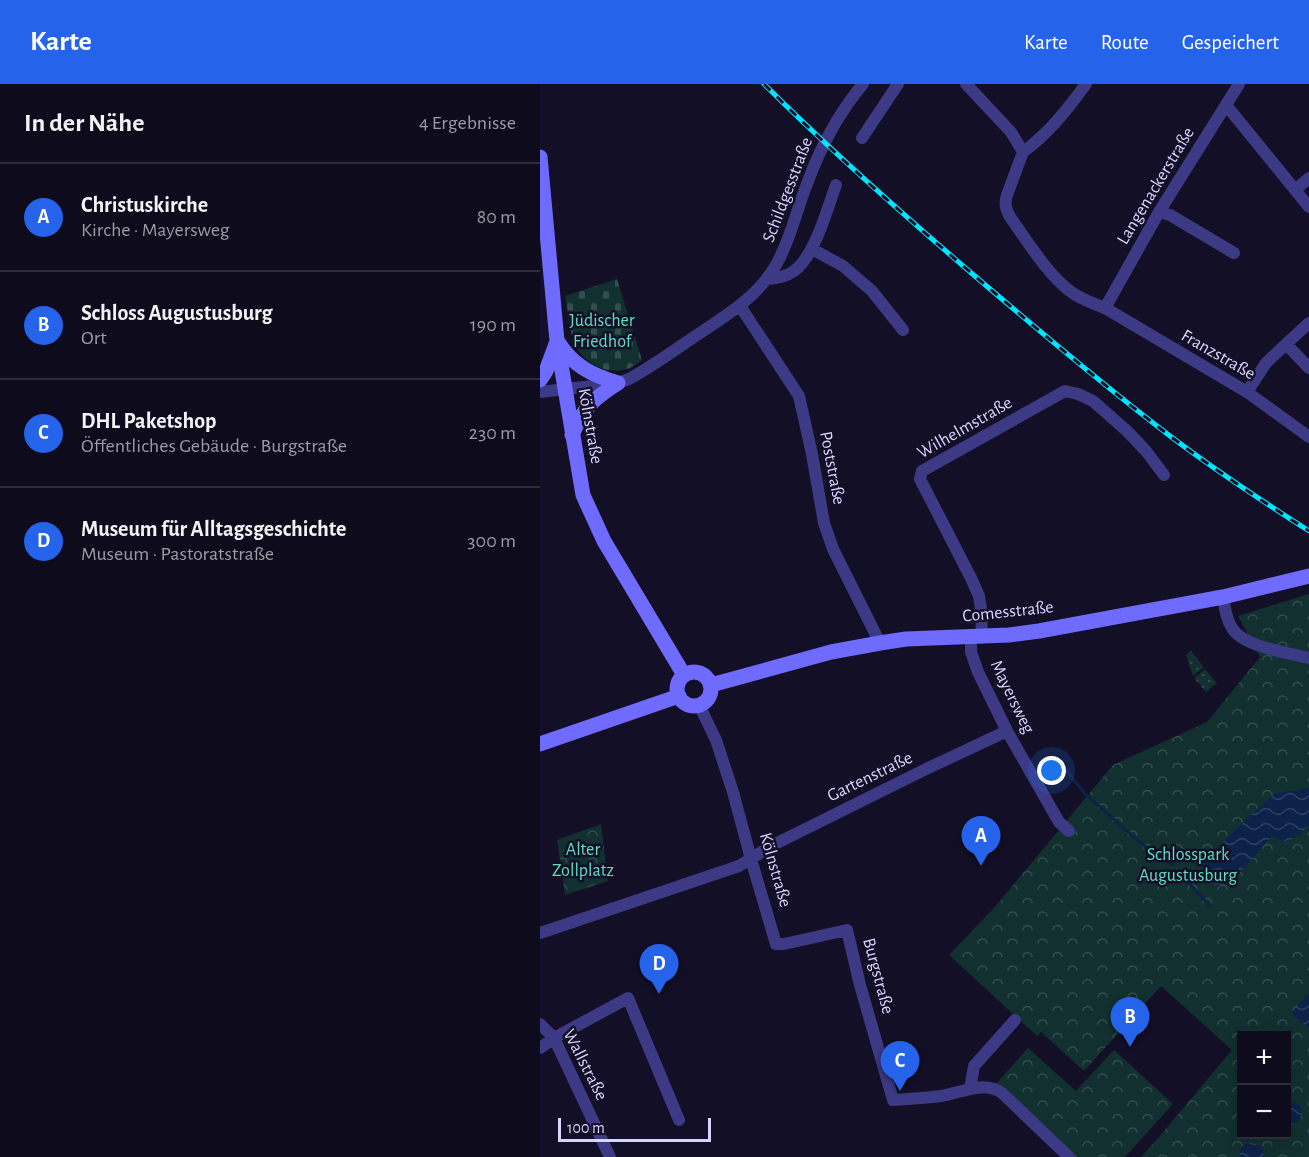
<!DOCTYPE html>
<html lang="de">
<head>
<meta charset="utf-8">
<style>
  body { margin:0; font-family:"Alegreya Sans",sans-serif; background:#171425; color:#f1f3f6 }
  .controls { position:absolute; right:18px; bottom:18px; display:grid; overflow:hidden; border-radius:0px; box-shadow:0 3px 15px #0003 }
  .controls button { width:54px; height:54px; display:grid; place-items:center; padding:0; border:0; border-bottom:2px solid #2e2b3b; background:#0e0b1c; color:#f1f3f6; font:30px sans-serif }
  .scale { position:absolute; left:18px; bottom:15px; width:153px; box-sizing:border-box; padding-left:6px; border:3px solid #d9d4ff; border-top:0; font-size:16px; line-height:21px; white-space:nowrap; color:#d9d4ff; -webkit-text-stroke:4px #130f26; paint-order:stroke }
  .you { position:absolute; left:512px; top:687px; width:21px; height:21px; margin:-15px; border:4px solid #fff; border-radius:50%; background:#1a73e8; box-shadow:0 0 0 9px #1a73e833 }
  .badge { display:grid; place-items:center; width:39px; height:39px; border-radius:50%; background:#2563eb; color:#fff; font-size:20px; font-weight:700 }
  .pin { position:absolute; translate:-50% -50px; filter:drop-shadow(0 2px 3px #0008) }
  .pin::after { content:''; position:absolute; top:32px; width:21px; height:18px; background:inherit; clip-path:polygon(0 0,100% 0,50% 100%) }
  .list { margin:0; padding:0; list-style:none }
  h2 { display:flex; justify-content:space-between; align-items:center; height:78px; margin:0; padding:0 24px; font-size:26px }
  h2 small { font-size:20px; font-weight:400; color:#9b9ba3 }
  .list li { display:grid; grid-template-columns:39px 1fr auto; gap:18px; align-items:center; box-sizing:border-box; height:108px; padding:0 24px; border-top:2px solid #2e2b3b }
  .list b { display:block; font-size:22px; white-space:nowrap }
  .list p { margin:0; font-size:20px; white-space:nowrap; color:#9b9ba3 }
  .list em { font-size:20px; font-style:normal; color:#9b9ba3 }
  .map { position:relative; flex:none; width:769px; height:1073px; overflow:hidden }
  header { display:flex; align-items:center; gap:36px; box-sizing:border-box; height:84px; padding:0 30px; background:#2563eb; color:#fff }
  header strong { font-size:28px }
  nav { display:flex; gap:33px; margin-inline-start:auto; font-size:21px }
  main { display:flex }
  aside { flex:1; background:#0e0b1c }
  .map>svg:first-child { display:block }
  .grass { fill:url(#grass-dots) }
  .cemetery { fill:url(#cemetery-stones) }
  .park { fill:url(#park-crowns); fill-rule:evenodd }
  .water { fill:url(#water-waves) }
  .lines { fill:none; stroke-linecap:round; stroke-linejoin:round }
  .stream { stroke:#0c2248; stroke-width:3 }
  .street { stroke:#3d3a85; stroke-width:12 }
  .secondary { stroke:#6f6bff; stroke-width:15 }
  .rail-casing { stroke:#00e5ff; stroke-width:5 }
  .rail { stroke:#130f26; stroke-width:3; stroke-dasharray:9; stroke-linecap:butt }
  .labels { text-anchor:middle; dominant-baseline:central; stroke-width:5; stroke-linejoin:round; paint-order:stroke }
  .street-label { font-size:18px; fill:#d9d4ff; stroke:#130f26 }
  .park-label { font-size:18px; fill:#5fe0c0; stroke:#130f26 }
</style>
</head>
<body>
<header>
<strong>Karte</strong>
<nav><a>Karte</a><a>Route</a><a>Gespeichert</a></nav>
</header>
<main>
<aside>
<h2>In der Nähe<small>4 Ergebnisse</small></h2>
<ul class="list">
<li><span class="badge">A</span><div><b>Christuskirche</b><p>Kirche · Mayersweg</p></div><em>80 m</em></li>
<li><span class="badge">B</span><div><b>Schloss Augustusburg</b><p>Ort</p></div><em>190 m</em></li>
<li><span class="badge">C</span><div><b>DHL Paketshop</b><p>Öffentliches Gebäude · Burgstraße</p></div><em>230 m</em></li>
<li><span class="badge">D</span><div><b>Museum für Alltagsgeschichte</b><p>Museum · Pastoratstraße</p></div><em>300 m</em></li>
</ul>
</aside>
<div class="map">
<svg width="769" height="1073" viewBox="0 0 769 1073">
  <defs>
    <pattern id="grass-dots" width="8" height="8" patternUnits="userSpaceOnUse" patternTransform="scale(1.5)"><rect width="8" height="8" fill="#12302f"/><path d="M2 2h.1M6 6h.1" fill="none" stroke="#344d4e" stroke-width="1.8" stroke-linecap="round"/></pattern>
    <pattern id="cemetery-stones" width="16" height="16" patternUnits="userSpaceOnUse" patternTransform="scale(1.5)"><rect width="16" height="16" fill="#12302f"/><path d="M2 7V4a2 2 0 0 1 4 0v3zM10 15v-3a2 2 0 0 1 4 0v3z" fill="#344d4e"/></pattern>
    <pattern id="park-crowns" width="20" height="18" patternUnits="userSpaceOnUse" patternTransform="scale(1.5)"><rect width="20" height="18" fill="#12302f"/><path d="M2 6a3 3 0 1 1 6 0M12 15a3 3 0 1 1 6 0" fill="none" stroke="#344d4e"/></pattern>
    <pattern id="water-waves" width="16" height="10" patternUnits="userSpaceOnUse" patternTransform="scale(1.5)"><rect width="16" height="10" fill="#0c2248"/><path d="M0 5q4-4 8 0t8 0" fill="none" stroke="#2f4163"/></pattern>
  </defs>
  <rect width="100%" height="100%" fill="#130f26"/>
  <path class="grass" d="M651,567L664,583L653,592L646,571Z
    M665,585L677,599L666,608L654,594Z"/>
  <path class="cemetery" d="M77,195L102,276C98,279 94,282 90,284C70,292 46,281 36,263C30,253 28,225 25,212Z"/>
  <path class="park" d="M769,510V1073H601L619,1053L692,966L621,902L544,987L501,948L497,952L409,871L454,824L573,681L667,638L720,573L698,532ZM702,952H746V1050H702Z
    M61,740L68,797L25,811L17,756Z
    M488,964L536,1007L574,966L633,1020L585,1073H532L455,1001Z"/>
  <path class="water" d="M769,704V740L759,752L757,751C750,760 741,758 732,752L690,800L684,798L678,803L665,792L662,780L690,751L727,716L737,709Z
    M769,909V945L751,929Z
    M747,1017C767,1017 767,1040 747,1041Z
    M708,1059C718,1058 724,1064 724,1073H700C699,1066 702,1061 708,1059Z"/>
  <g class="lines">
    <path class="stream" d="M505,680L521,684L527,687L545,710L588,748L614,770L633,781
      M639,788L670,822"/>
    <path class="street" d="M426,0L471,48L483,68L467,111C464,120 466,125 470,133C488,158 509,193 534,210C544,216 554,220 565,224L707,308L769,353
      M686,21L769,123
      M322,54L358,0
      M483,68C508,50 527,26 546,0
      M755,106L769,94
      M619,128L630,131L694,169
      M272,165L303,182L332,207L363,246
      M227,195C237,194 246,193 254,187C275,172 287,125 296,101
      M200,222L259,312L272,370L284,439L293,465L340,559
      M565,224L619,128L699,0
      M746,260L769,284
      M0,308L78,299L89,295C111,283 133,267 154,253C185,232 217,214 236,181C251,155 256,127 267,100C280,64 298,30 323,0
      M707,308L726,279L746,260L769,239
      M683,513C685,524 686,535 692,544C703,563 749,569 769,574
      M431,552V568L438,588L467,647L519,738L529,747
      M442,552L441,525L439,512L431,494L380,395L382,387L525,307L538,310L553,317L587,347L606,367L624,391
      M159,621L176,656L193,708L211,775L236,860H244L307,846L320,901L353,1016C369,1015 385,1014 401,1012C421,1009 444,996 462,1009L529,1073
      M0,849L199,782L231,762L384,686L467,647
      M0,940L14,954L70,1073
      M0,964L14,954L88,914L139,1036
      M430,1005L434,982L475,936"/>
    <path class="secondary" d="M0,73L17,257L43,411L64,457L144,591
      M18,258C33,282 52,291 78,299
      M0,296L6,287L16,260
      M32,351C44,323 53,315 78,299
      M137 605a17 17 0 1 1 34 0a17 17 0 1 1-34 0Z
      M171,601L291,568L340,559L366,555L469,551L499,547L683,513L769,492
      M0,660L139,612"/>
    <g class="rail-casing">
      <path id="rail" d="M224,0C294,70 368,135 443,199C504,251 566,303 630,352C675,386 722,417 769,447"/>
    </g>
    <use href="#rail" class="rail"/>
  </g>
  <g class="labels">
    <g class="street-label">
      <text transform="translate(616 102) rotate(-59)">Langenackerstraße</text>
      <text transform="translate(248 106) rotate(-69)">Schildgesstraße</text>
      <text transform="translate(678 271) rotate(30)">Franzstraße</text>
      <text transform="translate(50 342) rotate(80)">Kölnstraße</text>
      <text transform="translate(425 344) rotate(-30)">Wilhelmstraße</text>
      <text transform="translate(292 384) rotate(79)">Poststraße</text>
      <text transform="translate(468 528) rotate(-6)">Comesstraße</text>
      <text transform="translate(472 613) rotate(64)">Mayersweg</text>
      <text transform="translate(330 693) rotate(-26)">Gartenstraße</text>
      <text transform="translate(235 786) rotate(74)">Kölnstraße</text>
      <text transform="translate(338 892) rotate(75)">Burgstraße</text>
      <text transform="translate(45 981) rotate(63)">Wallstraße</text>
    </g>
    <g class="park-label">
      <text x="62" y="237">Jüdischer<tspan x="62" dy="21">Friedhof</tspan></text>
      <text x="43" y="766">Alter<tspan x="43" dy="21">Zollplatz</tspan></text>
      <text x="648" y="771">Schlosspark<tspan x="648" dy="21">Augustusburg</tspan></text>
    </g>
  </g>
</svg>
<div class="controls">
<button>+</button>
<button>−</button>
</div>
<div class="scale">100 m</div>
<div class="you"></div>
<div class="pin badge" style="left:441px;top:782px">A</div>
<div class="pin badge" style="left:590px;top:963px">B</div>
<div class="pin badge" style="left:360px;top:1007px">C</div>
<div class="pin badge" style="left:119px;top:910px">D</div>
</div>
</main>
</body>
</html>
